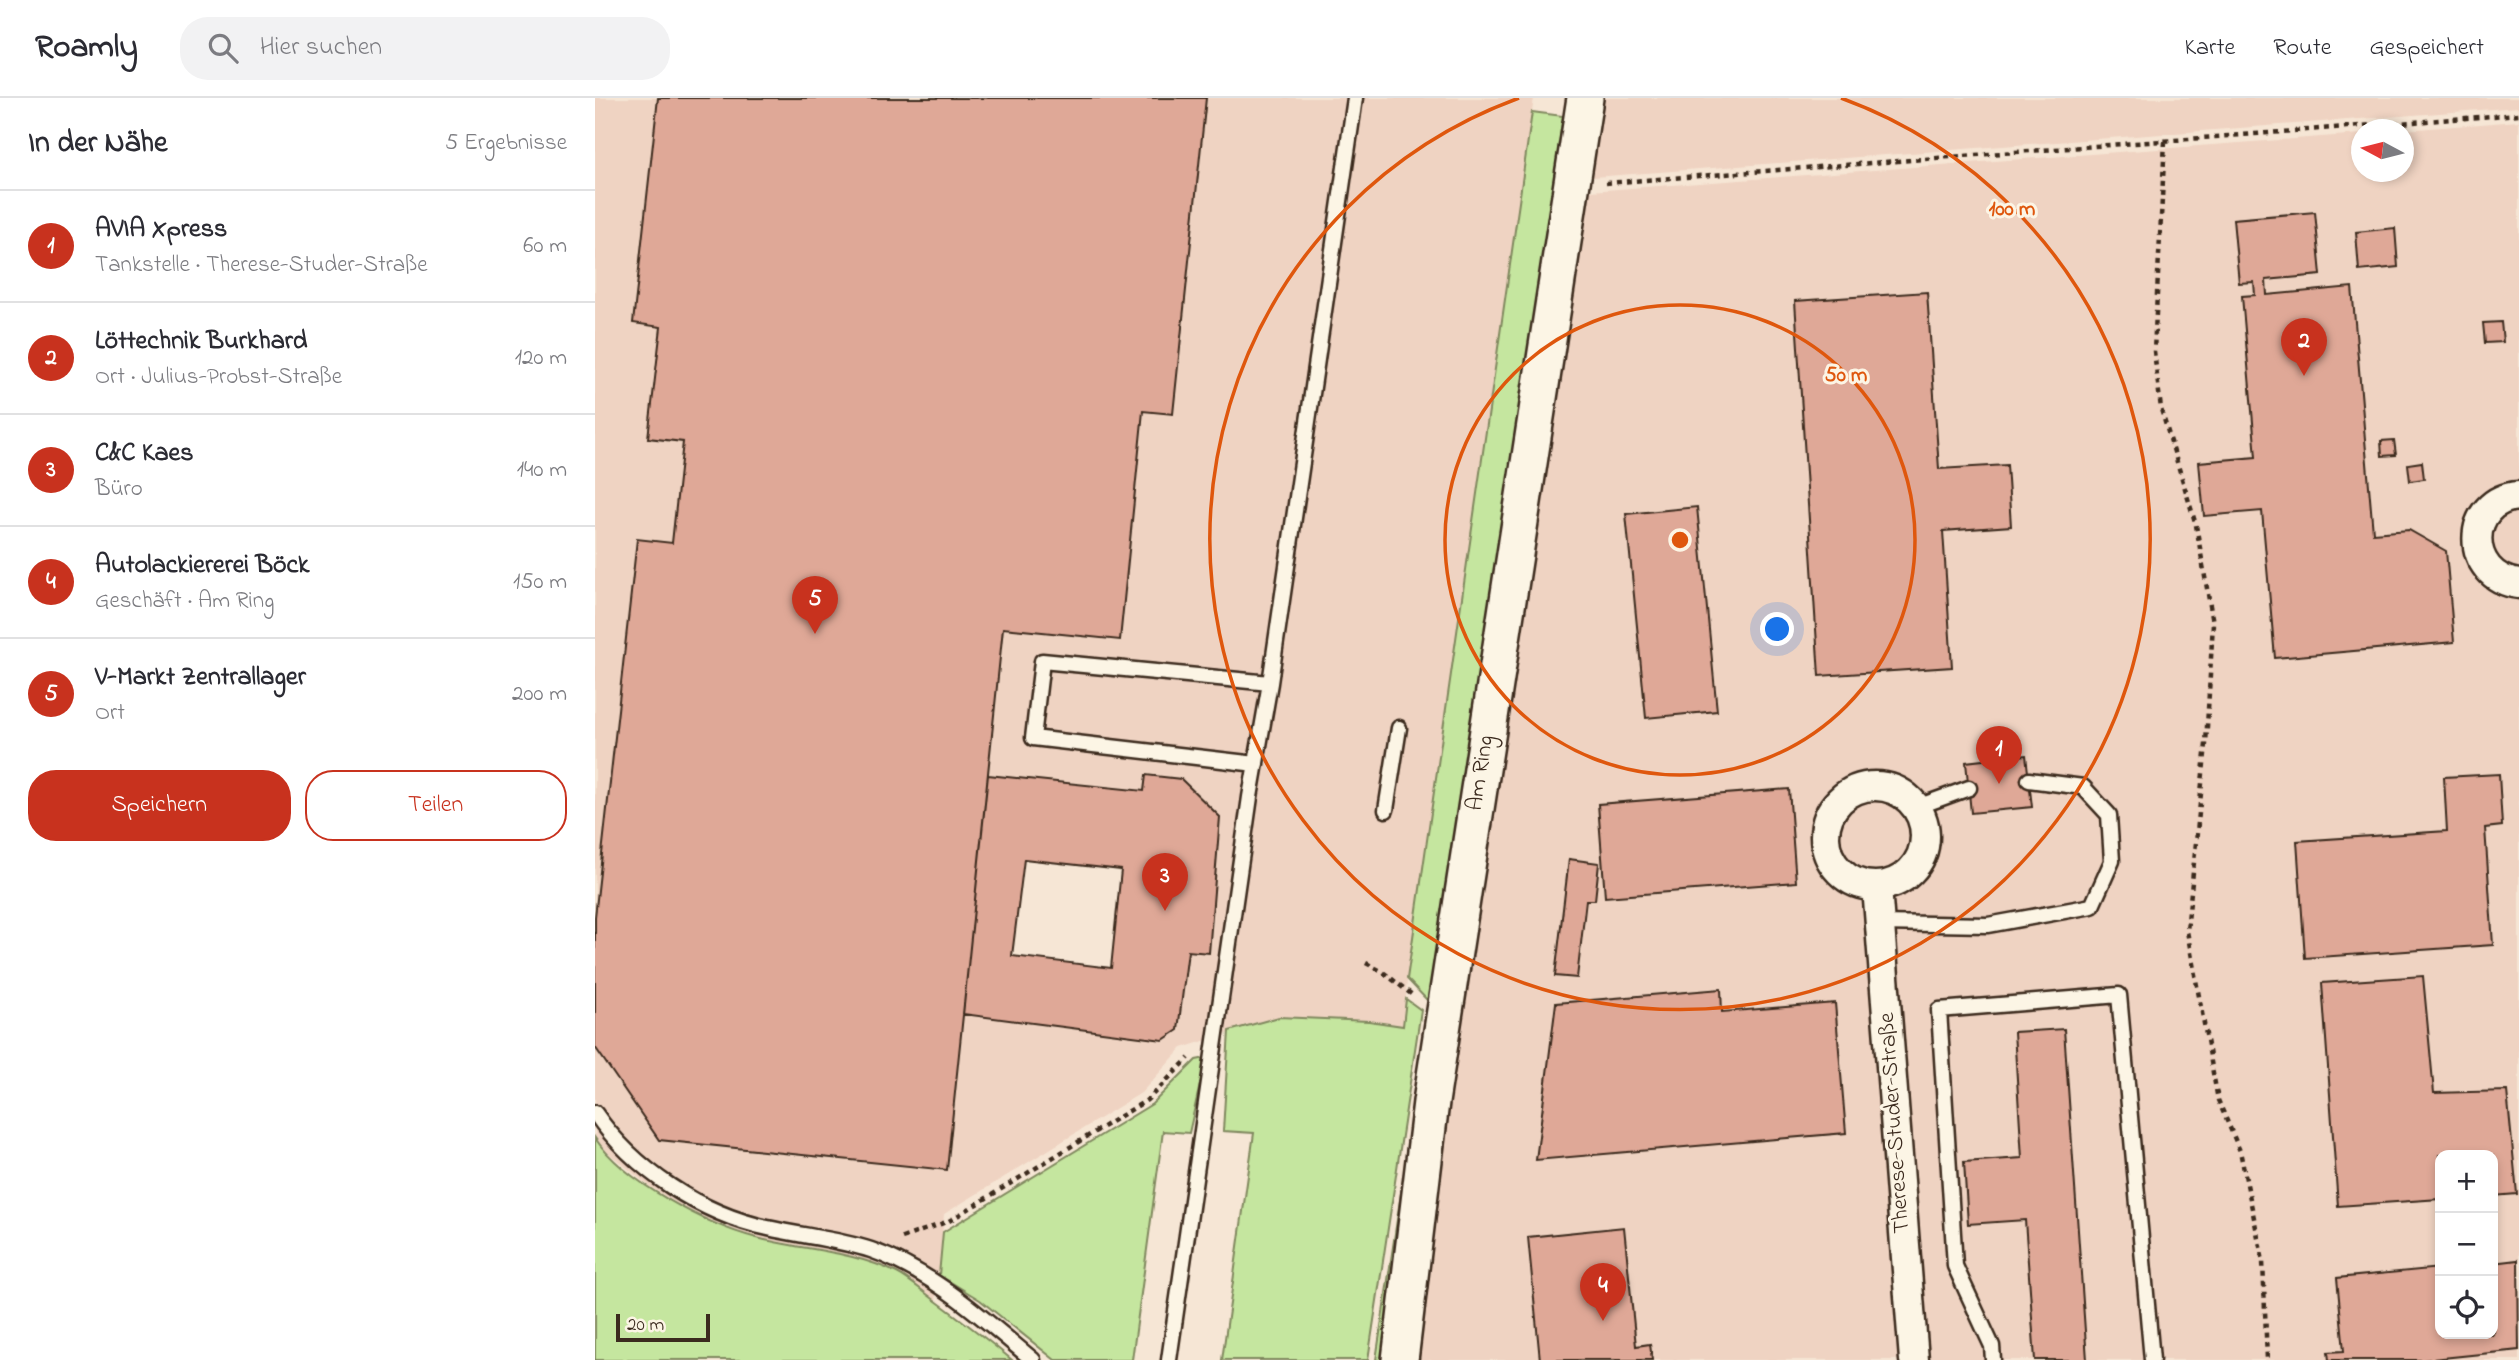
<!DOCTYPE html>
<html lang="de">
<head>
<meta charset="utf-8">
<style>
  body { margin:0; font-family:"Indie Flower",sans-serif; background:#f2f2f3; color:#2b2b33 }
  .controls { position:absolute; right:21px; bottom:21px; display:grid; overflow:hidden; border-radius:14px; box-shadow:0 4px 10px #0003 }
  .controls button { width:63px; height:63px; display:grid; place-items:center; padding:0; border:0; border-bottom:2px solid #e1e1e2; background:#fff; color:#2b2b33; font:35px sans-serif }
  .compass { position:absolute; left:1756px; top:21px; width:63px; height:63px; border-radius:50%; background:#fff; box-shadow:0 4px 10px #0003; rotate:277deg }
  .scale { position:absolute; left:21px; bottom:18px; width:94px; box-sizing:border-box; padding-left:7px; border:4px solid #3b2a1e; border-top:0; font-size:19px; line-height:24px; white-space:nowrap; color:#3b2a1e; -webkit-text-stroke:5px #fcf5e5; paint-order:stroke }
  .you { position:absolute; left:1183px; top:532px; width:24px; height:24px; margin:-18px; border:5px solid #fff; border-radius:50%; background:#1a73e8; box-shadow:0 0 0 10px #1a73e833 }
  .badge { display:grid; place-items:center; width:46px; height:46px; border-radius:50%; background:#c8321e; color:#fff; font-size:23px; font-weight:700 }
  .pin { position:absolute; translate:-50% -58px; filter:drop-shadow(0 2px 4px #0008) }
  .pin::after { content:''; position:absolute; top:37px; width:24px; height:21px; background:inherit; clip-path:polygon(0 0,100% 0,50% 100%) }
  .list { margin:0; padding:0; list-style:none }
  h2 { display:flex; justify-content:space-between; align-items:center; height:91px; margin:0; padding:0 28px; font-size:30px }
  h2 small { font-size:23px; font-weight:400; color:#7c7c81 }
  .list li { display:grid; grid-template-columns:46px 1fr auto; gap:21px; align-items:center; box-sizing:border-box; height:112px; padding:0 28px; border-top:2px solid #e1e1e2 }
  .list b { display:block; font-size:26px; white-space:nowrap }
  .list p { margin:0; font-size:23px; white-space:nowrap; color:#7c7c81 }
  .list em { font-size:23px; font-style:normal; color:#7c7c81 }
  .actions { display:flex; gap:14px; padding:21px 28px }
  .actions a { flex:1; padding:16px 0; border:2px solid #c8321e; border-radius:28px; text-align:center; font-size:24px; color:#c8321e }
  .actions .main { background:#c8321e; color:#fff }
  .icon { flex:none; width:38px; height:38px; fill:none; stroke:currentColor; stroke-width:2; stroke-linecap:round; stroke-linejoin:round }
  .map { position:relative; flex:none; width:1924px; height:1262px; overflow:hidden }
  header { display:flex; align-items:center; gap:42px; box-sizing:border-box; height:98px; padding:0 35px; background:#fff; border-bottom:2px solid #e1e1e2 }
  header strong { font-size:33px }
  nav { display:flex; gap:38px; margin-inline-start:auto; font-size:24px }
  .search { width:490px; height:63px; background:#f2f2f3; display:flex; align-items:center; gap:18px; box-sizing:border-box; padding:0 24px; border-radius:28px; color:#7c7c81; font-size:26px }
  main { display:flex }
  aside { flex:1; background:#fff }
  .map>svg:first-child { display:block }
  .built { fill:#efd3c2; fill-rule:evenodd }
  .green { fill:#c5e69f; stroke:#80885e; stroke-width:2 }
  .building { fill:#dfa897; stroke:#3b2a1e; stroke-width:2; fill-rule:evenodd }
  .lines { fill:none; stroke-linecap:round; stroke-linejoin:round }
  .service-casing { stroke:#3b2a1e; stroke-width:19 }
  .minor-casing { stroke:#3b2a1e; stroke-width:33 }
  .tertiary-casing { stroke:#3b2a1e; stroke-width:40 }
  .path { stroke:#3b2a1e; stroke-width:4.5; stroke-dasharray:5 5; stroke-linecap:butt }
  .service { stroke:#fcf5e5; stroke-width:14 }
  .minor { stroke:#fcf5e5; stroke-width:28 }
  .tertiary { stroke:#fcf5e5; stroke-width:35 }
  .ring { fill:none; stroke:#df570d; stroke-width:3.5 }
  .labels { text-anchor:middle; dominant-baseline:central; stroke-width:6; stroke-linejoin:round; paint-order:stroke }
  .street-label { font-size:23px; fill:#3b2a1e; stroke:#fcf5e5 }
  .centre { fill:#df570d; stroke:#fcf5e5; stroke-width:3.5 }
  .ring-label { font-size:21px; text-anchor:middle; font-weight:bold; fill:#df570d; stroke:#fcf5e5; stroke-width:6; stroke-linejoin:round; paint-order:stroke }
</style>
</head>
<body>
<header>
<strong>Roamly</strong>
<div class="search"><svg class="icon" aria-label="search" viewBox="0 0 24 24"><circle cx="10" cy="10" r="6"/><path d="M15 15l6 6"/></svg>Hier suchen</div>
<nav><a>Karte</a><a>Route</a><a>Gespeichert</a></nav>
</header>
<main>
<aside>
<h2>In der Nähe<small>5 Ergebnisse</small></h2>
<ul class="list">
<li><span class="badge">1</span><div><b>AVIA Xpress</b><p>Tankstelle · Therese-Studer-Straße</p></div><em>60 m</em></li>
<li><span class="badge">2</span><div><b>Löttechnik Burkhard</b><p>Ort · Julius-Probst-Straße</p></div><em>120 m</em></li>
<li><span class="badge">3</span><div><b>C&amp;C Kaes</b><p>Büro</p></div><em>140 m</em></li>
<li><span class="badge">4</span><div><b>Autolackiererei Böck</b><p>Geschäft · Am Ring</p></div><em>150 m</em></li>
<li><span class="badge">5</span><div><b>V-Markt Zentrallager</b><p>Ort</p></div><em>200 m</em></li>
</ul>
<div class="actions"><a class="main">Speichern</a><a>Teilen</a></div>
</aside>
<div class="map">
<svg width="1924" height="1262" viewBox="0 0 1924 1262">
  <rect width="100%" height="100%" fill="#f6e6d5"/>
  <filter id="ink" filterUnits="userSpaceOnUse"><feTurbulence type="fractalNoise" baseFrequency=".0143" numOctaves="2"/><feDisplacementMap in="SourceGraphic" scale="14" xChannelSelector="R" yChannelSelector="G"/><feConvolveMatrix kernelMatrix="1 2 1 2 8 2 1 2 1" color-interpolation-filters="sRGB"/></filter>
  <g filter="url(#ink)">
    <path class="built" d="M0,0H939L812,881L809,928L774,923L684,919L587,950L546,995L349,1116L341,1203L303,1175L234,1153L161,1140L96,1115L54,1088L6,1049L0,1040ZM552,677L586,681L613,855L593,853L583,932L568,942L368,916L393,678L549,693Z
      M999,0H1924V9L985,80Z
      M1924,23V1262H813L982,94L1766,36V74H1808L1809,32ZM1845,1057H1898V1236H1845Z"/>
    <path class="green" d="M937,14L968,18L843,903L832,902L812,881Z
      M811,901L826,912L773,1262H627L659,1035L628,1033L634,933L684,919L774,923L808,928Z
      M833,915L795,1262H781Z
      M611,960L594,1035L568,1033L537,1262H460L385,1202L344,1177L348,1134L557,1006L601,962Z
      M0,1040C29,1084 112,1127 162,1140C208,1152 258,1153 302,1175C314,1181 326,1192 337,1200C364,1220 391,1240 417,1262H0Z"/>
    <path class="building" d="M63,0H611L578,316L548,313L525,542L408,530L352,1072L64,1042L0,949V819L42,441L77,445L88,344L53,340L66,229L38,225Z
      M1720,114L1726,177L1671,182L1672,197L1757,189L1778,435L1814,432L1851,453L1859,544L1680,560L1667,413L1609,418L1604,364L1661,359L1647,198L1660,197L1659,184L1644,185L1638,121Z
      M1800,130L1803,169L1764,173L1761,134Z
      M1332,194L1344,371L1412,367L1416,428L1348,433L1357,569L1224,578L1200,203Z
      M1906,224L1908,244L1890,245L1888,225Z
      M1799,342L1801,357L1787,358L1786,343Z
      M1827,364L1829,381L1815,383L1813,366Z
      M1102,409L1122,613L1051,620L1031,416Z
      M1431,657L1437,709L1376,715L1371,664Z
      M1904,676L1907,728L1890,730L1898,847L1710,860L1702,743L1852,733L1849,679Z
      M393,677L549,693L551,677L586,681L625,719L614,855L593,853L583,932L568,942L368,916ZM429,761L526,772L516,870L417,858Z
      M1194,691L1201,784L1010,799L1003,706Z
      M974,761L1004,765L1000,802H991L982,880L960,878Z
      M1828,878L1839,995L1912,993L1922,1096L1898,1098V1057H1845V1101L1743,1108L1727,885Z
      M1126,891L1127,914L1240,905L1251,1035L941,1062L961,905Z
      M1469,931L1492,1262H1440L1430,1122L1373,1126L1369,1064L1427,1060L1419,934Z
      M1029,1129L1041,1248L1055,1246L1057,1262H945L933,1139Z
      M1923,1162L1924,1252L1828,1262H1734L1733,1254L1749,1253L1742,1180L1845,1170V1236H1898V1165Z"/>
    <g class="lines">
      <g class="service-casing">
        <path id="service" d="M661,666L438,640L447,563L675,585
          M1322,709L1374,690
          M791,712L804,630
          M1284,825L1393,827L1497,808L1517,763L1514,717L1488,689L1434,682
          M0,1015C38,1071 106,1116 173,1130C207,1138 243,1141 276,1152C337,1173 390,1222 438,1262
          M574,1262L655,699L675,585L760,0
          M1398,1262L1397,1248L1360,1168L1344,912L1524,897L1557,1262"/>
      </g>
      <g class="minor-casing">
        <path id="minor" d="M1924,398C1869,401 1868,479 1924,486
          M1230 738a50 50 0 1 1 100 0a50 50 0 1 1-100 0Z
          M1282,789L1319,1262"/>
      </g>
      <g class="tertiary-casing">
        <path id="tertiary" d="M805,1262L836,1004L990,0"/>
      </g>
      <path class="path" d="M1570,43L1559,253L1566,311L1601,427L1618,525L1611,646L1592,833L1623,1002L1645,1053L1668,1163L1672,1262
        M1011,85L1924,16
        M771,865L788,874L820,899
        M307,1140L354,1123L552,1002L594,960"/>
      <use href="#service" class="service"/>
      <use href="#minor" class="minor"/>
      <use href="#tertiary" class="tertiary"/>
    </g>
  </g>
  <g class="ring">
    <circle cx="1085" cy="442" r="235"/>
    <path d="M1246 0A470 470 0 1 1 924 0"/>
  </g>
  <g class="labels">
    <g class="street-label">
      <text transform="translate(886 675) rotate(-81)">Am Ring</text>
      <text transform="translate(1300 1025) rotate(-94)">Therese-Studer-Straße</text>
    </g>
  </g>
  <circle cx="1085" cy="442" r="10" class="centre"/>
  <g class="ring-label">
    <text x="1417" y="117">100 m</text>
    <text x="1251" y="283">50 m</text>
  </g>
</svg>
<div class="controls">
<button>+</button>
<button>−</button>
<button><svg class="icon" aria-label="locate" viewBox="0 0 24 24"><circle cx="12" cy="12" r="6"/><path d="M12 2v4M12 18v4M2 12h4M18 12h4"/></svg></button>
</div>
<svg class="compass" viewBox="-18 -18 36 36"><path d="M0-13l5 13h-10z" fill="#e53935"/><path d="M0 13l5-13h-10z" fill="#7c7c81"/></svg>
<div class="scale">20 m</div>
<div class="you"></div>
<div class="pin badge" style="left:1404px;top:686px">1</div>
<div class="pin badge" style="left:1709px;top:278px">2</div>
<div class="pin badge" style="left:570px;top:813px">3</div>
<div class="pin badge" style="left:1008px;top:1223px">4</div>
<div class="pin badge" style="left:220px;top:536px">5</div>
</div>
</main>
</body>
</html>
